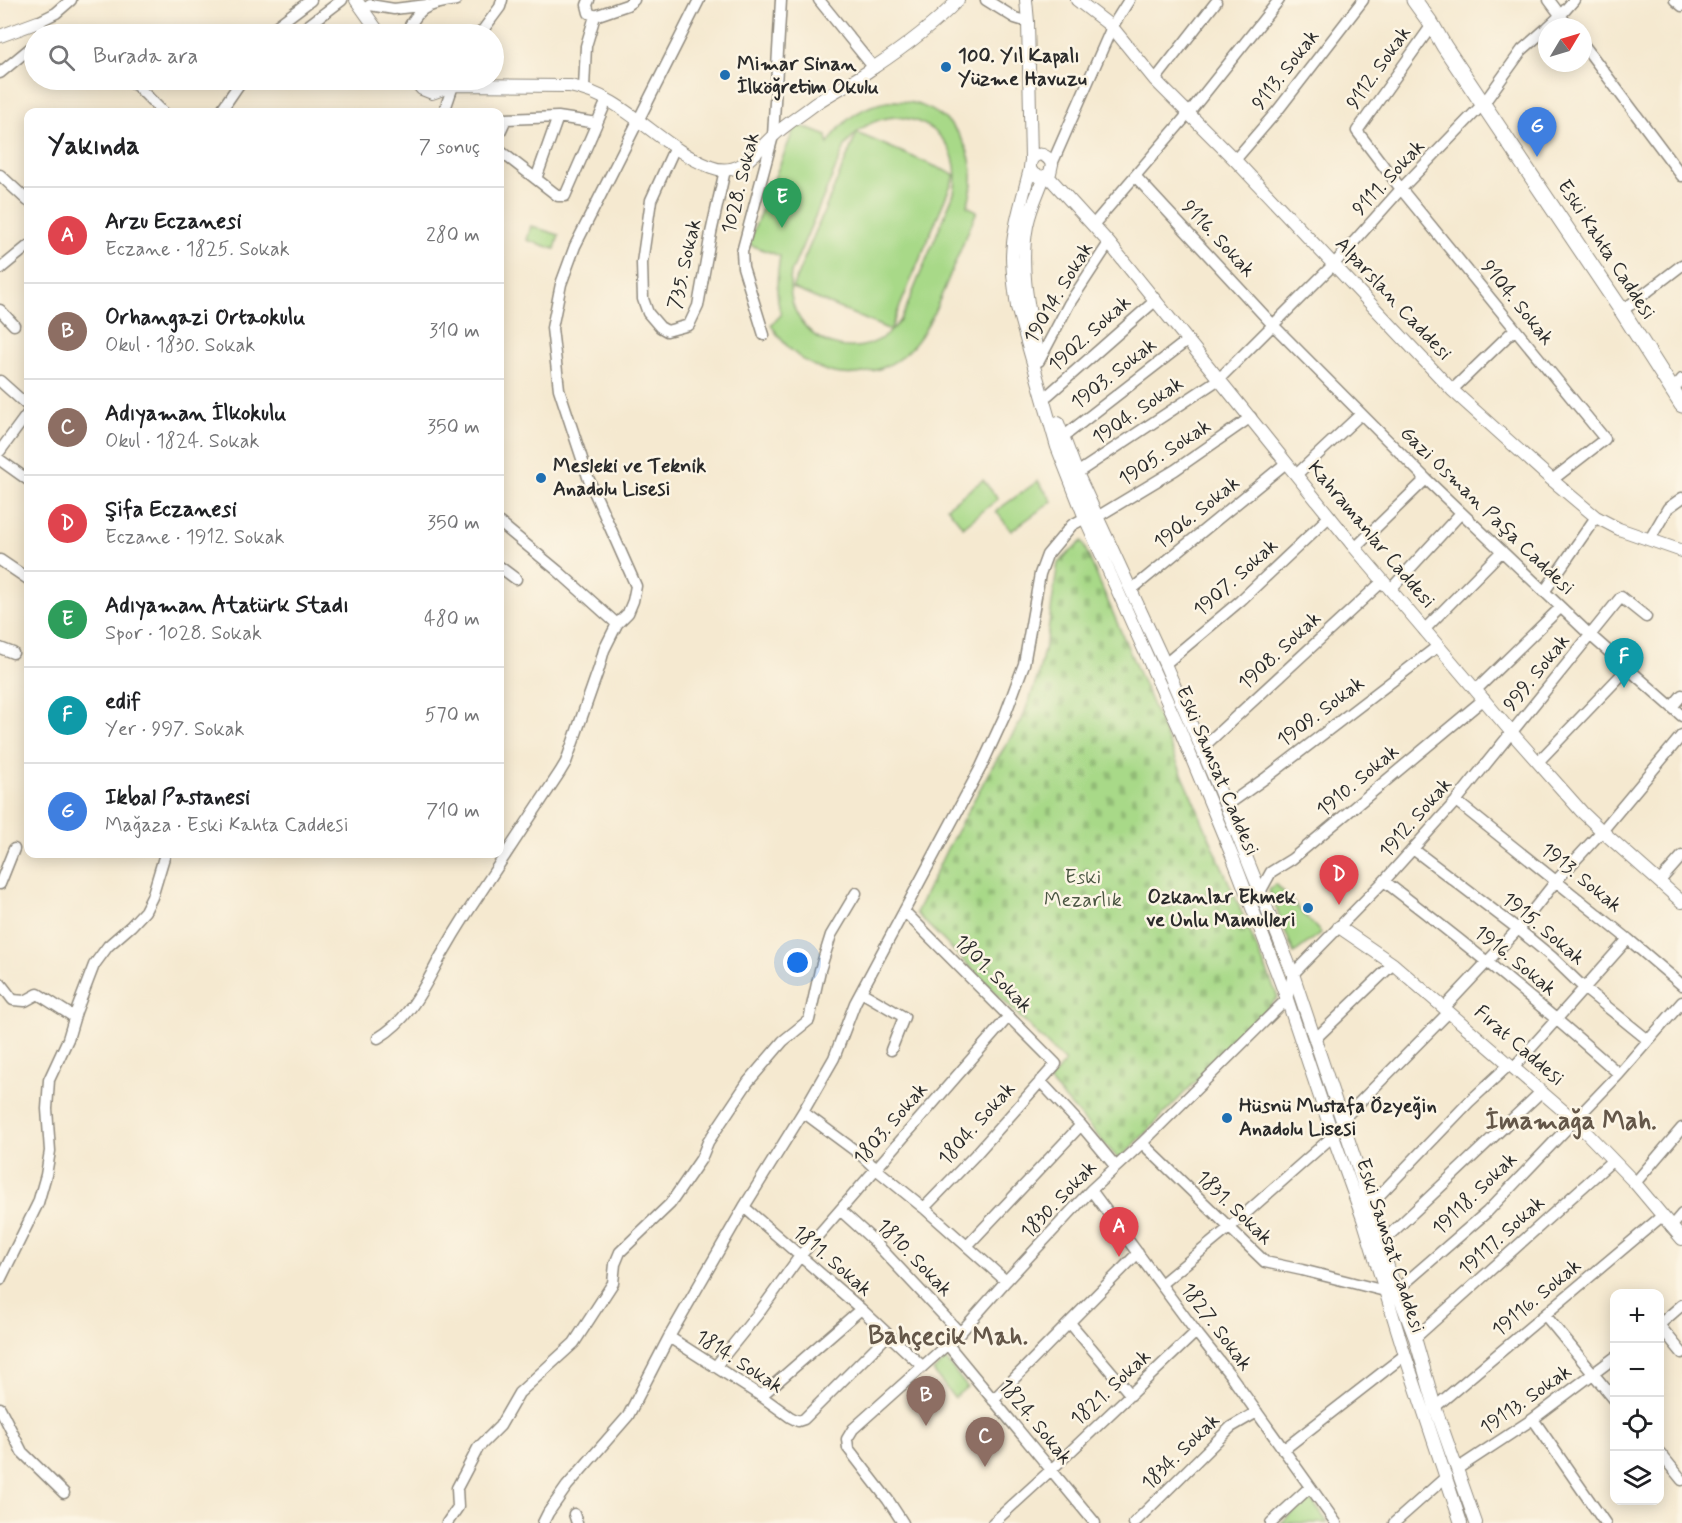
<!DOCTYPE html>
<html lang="tr">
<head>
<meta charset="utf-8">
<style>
  body { margin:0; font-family:Mynerve,sans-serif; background:#f2f2f2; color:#202124 }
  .controls { position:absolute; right:18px; bottom:18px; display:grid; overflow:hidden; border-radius:12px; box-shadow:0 3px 15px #0003 }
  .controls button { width:54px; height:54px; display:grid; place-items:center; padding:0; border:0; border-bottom:2px solid #e0e0e0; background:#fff; color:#202124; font:30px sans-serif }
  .compass { position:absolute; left:1538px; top:18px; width:54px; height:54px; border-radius:50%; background:#fff; box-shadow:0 3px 15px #0003; rotate:52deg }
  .you { position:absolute; left:798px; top:963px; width:21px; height:21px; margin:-15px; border:4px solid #fff; border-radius:50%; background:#1a73e8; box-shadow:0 0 0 9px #1a73e833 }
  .badge { display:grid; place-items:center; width:39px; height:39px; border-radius:50%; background:#111827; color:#fff; font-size:20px; font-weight:700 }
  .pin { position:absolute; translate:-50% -50px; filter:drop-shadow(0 2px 3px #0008) }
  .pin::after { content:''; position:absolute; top:32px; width:21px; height:18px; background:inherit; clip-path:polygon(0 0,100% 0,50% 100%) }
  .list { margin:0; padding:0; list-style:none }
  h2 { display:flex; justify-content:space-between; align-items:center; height:78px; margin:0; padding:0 24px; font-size:26px }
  h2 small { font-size:20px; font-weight:400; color:#757577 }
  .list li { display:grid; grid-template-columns:39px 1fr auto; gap:18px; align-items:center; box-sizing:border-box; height:96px; padding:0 24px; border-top:2px solid #e0e0e0 }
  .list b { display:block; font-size:22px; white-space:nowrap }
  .list p { margin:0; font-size:20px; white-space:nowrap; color:#757577 }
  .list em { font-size:20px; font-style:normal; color:#757577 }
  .icon { flex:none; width:33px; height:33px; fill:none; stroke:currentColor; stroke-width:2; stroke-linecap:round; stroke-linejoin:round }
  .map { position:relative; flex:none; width:1682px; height:1523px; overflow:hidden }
  .search { position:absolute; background:#fff; box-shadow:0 3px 15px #0003; left:24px; top:24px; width:480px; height:66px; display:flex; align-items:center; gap:15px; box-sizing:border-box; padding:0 21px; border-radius:33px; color:#757577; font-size:22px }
  .panel { position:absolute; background:#fff; box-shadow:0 3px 15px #0003; left:24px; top:108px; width:480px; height:750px; border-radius:12px }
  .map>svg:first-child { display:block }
  .green { fill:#a8d988; stroke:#6a825a; stroke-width:1.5; fill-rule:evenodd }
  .cemetery { fill:url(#cemetery-stones); stroke:#6a825a; stroke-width:1.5 }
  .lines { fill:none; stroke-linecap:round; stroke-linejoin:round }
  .minor-casing { stroke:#908a7e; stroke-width:13 }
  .tertiary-casing { stroke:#908a7e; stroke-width:14 }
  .secondary-casing { stroke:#908a7e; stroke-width:17 }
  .minor { stroke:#fff; stroke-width:10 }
  .tertiary { stroke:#fff; stroke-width:12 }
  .secondary { stroke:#fff; stroke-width:15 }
  .poi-dot { fill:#1f6fb2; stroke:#fcf5e5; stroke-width:2 }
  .labels { text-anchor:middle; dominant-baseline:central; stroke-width:5; stroke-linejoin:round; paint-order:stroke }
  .poi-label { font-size:20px; font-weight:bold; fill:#2b2b2b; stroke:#fcf5e5; text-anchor:start }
  .street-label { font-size:20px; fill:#2b2b2b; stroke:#fcf5e5 }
  .park-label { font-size:20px; fill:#4a5642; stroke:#fcf5e5 }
  .district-label { font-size:26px; font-weight:bold; fill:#645749; stroke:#fcf5e5 }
</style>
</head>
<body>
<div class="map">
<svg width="1682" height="1523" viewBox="0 0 1682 1523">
  <defs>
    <pattern id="cemetery-stones" width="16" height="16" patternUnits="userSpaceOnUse" patternTransform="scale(1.5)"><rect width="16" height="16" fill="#a8d988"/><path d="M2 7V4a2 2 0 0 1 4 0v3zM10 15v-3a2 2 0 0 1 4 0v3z" fill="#91ba76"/></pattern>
  </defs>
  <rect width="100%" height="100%" fill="#fcf5e5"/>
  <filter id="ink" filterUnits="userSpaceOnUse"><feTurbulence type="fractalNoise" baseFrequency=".0167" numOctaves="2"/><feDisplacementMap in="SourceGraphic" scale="12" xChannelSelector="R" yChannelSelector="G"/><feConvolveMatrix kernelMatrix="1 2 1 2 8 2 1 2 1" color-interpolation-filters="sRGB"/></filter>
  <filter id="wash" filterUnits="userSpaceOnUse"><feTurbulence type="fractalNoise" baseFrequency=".008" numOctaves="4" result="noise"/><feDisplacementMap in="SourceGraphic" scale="24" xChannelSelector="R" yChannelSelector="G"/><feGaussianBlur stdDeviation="1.35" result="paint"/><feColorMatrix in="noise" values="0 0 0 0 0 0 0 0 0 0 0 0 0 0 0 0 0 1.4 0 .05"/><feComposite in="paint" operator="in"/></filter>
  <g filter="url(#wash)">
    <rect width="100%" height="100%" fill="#f5e9d0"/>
    <path class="green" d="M894,101C950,101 986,154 967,206L977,211C967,234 957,258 947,282C932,318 919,355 879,369C865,374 850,376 834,373C805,366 787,350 771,325L781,315C775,294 777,277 780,256L748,244L796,124L827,136L828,144C843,118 864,104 894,101ZM895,117C937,120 963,151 954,193L905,311C873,377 780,346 791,273L845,146C858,128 873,119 895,117Z
      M857,133L955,175L890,330L792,288Z
      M531,226L559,235L555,249L527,240Z
      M983,480L998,499L963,527L947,507Z
      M1038,481L1052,501L1011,531L996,511Z
      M1276,884L1321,933L1294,953L1269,890Z
      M946,1360L967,1387L954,1398L933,1371Z
      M1310,1498L1328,1523H1281Z"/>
    <path class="cemetery" d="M1082,541L1278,997L1119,1160L1049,1081L1065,1062L916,913L947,849L992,767L1022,720L1038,676L1047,637L1058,563Z"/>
  </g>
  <g filter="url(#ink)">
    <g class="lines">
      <g class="minor-casing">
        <path id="minor" d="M589,0L587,5L589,13L595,16
          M819,0L874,68
          M986,0L1015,18L1028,22
          M1549,0L1569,27
          M1675,0L1682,6
          M363,10L370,5L394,9L427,5
          M595,16L627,5L634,0
          M1432,25L1357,131L1401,189L1605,439L1552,480
          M1548,27L1560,16L1574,0
          M45,34L38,22L56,13L71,0
          M266,34L311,0
          M297,34L342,0
          M405,34C421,5 424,6 456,0
          M480,34L500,7L502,0
          M1583,44L1682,176
          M0,73L34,45
          M126,80L137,86L163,112
          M1155,80L1216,2
          M584,88L586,46L595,16
          M220,112L242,80
          M444,112L455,80
          M500,132L506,119L558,117L597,123
          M675,147L651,200L642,263L643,299L648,313L660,327L667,331L689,325L698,306L711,233L725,170
          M500,151L558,196H565L607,100
          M1235,160L1278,110L1363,0
          M1052,164L1112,27L1129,0
          M0,175L28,201
          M1135,176L1274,326L1426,479L1590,635L1682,716
          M536,179L558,117
          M1093,225L1189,113L1279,0
          M0,269L28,246
          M0,310L14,325
          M1622,311L1682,265
          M764,335L743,267L742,252L773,136L781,0
          M1039,361L1069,304L1109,243
          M0,381L28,406
          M1452,390L1515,329
          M1673,390L1682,379
          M1048,395L1156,300
          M1063,437L1188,340
          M0,451L28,413
          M0,460L28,480
          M1077,473L1219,379L1334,264L1401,189L1484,103L1522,50L1547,28
          M1296,475L1361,414
          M500,523L558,571L617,624
          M1650,539L1668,508L1682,498
          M1355,548L1426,479
          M0,560L28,579
          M500,567L516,579
          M1131,590L1286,463
          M1390,590L1461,513
          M1544,592L1596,517
          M1424,630L1502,551
          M0,648L13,653
          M1165,664L1240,601L1330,516
          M1476,690L1560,608
          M1672,707L1682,695
          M1202,748L1383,581
          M1538,762L1628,668
          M1456,801L1628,939L1682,985
          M1226,806L1267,777L1438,646
          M1413,849L1518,929L1552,957L1585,989L1648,1040
          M1384,881C1465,943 1543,1006 1619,1074
          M1659,882L1682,856
          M0,884L14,849
          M1260,892L1271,872L1292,859L1484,699
          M904,911L1056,1064L977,1153L924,1208
          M0,983L13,1000L25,1001L38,994L74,1017
          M861,992L904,1017L891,1050
          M1444,1008L1518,929L1556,881L1602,831L1682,735
          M378,1038C410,1019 424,987 441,956C449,942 458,927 467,913C498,866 529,819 560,772L566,762L599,668L604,650L617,624L628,613L633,601L636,586L589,480L559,389L552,328L561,284L575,246L699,0
          M1315,1039L1393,964
          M1514,1067L1628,939
          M1040,1081L1081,1125L1116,1167
          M803,1112L861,1155L876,1169L924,1208L1006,1281
          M1342,1120L1449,1012
          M1142,1143L1265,1262L1302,1270L1385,1291
          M1635,1183L1682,1128
          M1091,1190L1196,1332L1231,1376L1336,1523
          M1370,1205L1469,1102L1510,1064
          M744,1207L861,1309L922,1366
          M840,1210L872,1239L960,1333
          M1671,1227L1682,1214
          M1382,1242L1542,1091
          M967,1246L1081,1125
          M0,1280L38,1203L46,1175L50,1151L47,1109L49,1080L68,1039L76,1012L94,965L108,946L131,926L145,911L152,897L165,854
          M1161,1284L1229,1228L1333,1136
          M1397,1290L1487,1212L1619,1074L1682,1002
          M1545,1315L1614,1399
          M1070,1323L1131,1395
          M1660,1324L1682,1305
          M1660,1326L1682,1353
          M669,1337L761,1396L790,1417L798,1421L804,1419L888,1335
          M1415,1338L1613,1160
          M948,1345L1095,1523
          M715,1367L761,1310L800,1256L1009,1016
          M761,1396L861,1309
          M993,1400L1138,1253
          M1435,1407L1662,1216
          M0,1408L22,1452L64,1493
          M1533,1419L1605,1523
          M1283,1450L1405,1355
          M1660,1453L1682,1480
          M1457,1469L1533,1419L1614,1358
          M574,1514L577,1523
          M447,1523L458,1507L457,1488L478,1448L500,1426L519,1393L574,1343L613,1283L615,1264L620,1252L670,1204L701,1159L708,1142L748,1082L783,1041L809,1020L820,970L831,935L856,893
          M543,1523L548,1513L567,1486L628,1416L669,1337L744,1207L803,1112L834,1058L855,1003L981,767L1005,715L1024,664L1040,574L1047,555L1072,525L1085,518L1097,517L1175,470L1251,417
          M903,1523L888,1500L848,1448L847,1439L853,1429L960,1333L1006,1281L1091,1190L1142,1143L1287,999L1293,974L1384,881L1456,801L1621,597L1646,617
          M993,1523L1051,1470L1196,1332
          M1134,1523L1231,1427L1257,1412
          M1271,1523L1310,1487
          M1394,1523L1447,1476"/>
      </g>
      <g class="tertiary-casing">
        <path id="tertiary" d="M356,0L380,34
          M1026,0L1028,22L1031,159
          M1077,0L1112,27L1155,80L1235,160L1452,390L1552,480L1596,517L1619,529L1682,551
          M0,36L38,22
          M414,80L422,89L432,93L454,85L570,86C625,96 660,148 711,167C721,171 732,170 741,165C753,158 762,146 772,137C785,125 801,115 815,104C834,91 855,81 873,68C903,48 933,26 958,0
          M1030,169L1034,175L1044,177L1050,173L1052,164C1044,149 1029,153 1030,169C1023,197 1013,227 1012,256C1012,273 1015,290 1017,307L1057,447L1085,518L1180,730L1233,858L1287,999L1333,1136L1363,1219L1405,1355L1461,1523
          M1047,175L1109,243L1355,548L1512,733L1582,812L1602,831L1682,902
          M1037,352C1029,310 1019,268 1027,226C1030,209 1038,193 1044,177
          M1058,423L1077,473L1165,664L1217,784L1293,974L1374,1216L1388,1267L1415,1338L1435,1407L1476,1523
          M1339,927L1393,964L1574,1120L1635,1183L1682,1239"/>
      </g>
      <g class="secondary-casing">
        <path id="secondary" d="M1414,0L1432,25L1444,46L1622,311L1682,405"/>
      </g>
      <use href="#minor" class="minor"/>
      <use href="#tertiary" class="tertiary"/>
      <use href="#secondary" class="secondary"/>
    </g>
  </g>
  <g class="poi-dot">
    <circle cx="946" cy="67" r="6"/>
    <circle cx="725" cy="75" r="6"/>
    <circle cx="541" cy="478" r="6"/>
    <circle cx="1308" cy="908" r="6"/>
    <circle cx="1227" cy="1118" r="6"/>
  </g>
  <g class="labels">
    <g class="poi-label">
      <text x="958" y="56">100. Yıl Kapalı<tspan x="958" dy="23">Yüzme Havuzu</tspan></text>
      <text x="737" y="64">Mimar Sinan<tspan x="737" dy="23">İlköğretim Okulu</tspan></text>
      <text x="553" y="466">Mesleki ve Teknik<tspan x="553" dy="23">Anadolu Lisesi</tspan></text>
      <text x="1296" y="897" text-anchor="end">Ozkanlar Ekmek<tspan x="1296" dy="23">ve Unlu Mamulleri</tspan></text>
      <text x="1239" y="1106">Hüsnü Mustafa Özyeğin<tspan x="1239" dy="23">Anadolu Lisesi</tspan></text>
    </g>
    <g class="street-label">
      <text transform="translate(1379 68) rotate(-55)">9112. Sokak</text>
      <text transform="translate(1286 70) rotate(-52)">9113. Sokak</text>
      <text transform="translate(1389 178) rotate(-47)">9111. Sokak</text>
      <text transform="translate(741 183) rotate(-76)">1028. Sokak</text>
      <text transform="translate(1218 239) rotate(47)">9116. Sokak</text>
      <text transform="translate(1606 250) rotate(57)">Eski Kahta Caddesi</text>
      <text transform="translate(685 264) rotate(-77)">735. Sokak</text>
      <text transform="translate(1059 293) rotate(-59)">19014. Sokak</text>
      <text transform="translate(1393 299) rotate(47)">Alparslan Caddesi</text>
      <text transform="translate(1517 303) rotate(51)">9104. Sokak</text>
      <text transform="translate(1090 334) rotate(-42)">1902. Sokak</text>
      <text transform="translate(1114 374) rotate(-38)">1903. Sokak</text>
      <text transform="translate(1138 411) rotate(-34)">1904. Sokak</text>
      <text transform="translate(1165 453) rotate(-33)">1905. Sokak</text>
      <text transform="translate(1487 511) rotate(44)">Gazi Osman Paşa Caddesi</text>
      <text transform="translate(1197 513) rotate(-39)">1906. Sokak</text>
      <text transform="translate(1371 535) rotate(50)">Kahramanlar Caddesi</text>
      <text transform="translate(1236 578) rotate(-42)">1907. Sokak</text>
      <text transform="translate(1280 651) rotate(-43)">1908. Sokak</text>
      <text transform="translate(1537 673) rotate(-51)">999. Sokak</text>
      <text transform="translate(1321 712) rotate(-37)">1909. Sokak</text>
      <text transform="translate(1217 771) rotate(67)">Eski Samsat Caddesi</text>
      <text transform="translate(1358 781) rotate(-40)">1910. Sokak</text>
      <text transform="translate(1416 818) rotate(-49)">1912. Sokak</text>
      <text transform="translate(1581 878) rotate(39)">1913. Sokak</text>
      <text transform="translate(1543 929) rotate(40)">1915. Sokak</text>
      <text transform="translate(1515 961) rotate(39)">1916. Sokak</text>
      <text transform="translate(993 974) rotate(45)">1801. Sokak</text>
      <text transform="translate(1519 1046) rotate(41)">Fırat Caddesi</text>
      <text transform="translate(891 1124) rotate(-49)">1803. Sokak</text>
      <text transform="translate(977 1124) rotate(-48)">1804. Sokak</text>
      <text transform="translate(1475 1194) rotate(-44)">19118. Sokak</text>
      <text transform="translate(1059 1200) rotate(-46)">1830. Sokak</text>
      <text transform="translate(1234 1208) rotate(44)">1831. Sokak</text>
      <text transform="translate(1502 1236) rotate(-42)">19117. Sokak</text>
      <text transform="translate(1390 1246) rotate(72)">Eski Samsat Caddesi</text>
      <text transform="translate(914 1258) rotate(46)">1810. Sokak</text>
      <text transform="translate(832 1261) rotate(41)">1811. Sokak</text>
      <text transform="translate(1537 1298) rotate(-40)">19116. Sokak</text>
      <text transform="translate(1216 1327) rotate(53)">1827. Sokak</text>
      <text transform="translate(739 1362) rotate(33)">1814. Sokak</text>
      <text transform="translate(1111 1388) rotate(-43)">1821. Sokak</text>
      <text transform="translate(1526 1400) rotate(-35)">19113. Sokak</text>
      <text transform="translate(1035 1422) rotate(51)">1824. Sokak</text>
      <text transform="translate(1181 1452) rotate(-44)">1834. Sokak</text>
    </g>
    <g class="park-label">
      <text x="1083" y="877">Eski<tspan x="1083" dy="23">Mezarlık</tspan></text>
    </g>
    <g class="district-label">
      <text x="1571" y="1122">İmamağa Mah.</text>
      <text x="948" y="1337">Bahçecik Mah.</text>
    </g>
  </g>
</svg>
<div class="controls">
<button>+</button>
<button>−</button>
<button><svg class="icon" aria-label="locate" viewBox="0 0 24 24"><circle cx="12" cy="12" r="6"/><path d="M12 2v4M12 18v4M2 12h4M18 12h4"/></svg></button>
<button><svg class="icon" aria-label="layers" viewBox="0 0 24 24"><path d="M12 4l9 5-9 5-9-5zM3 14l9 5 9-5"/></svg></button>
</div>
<svg class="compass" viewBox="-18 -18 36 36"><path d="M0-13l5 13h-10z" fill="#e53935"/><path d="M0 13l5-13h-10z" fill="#757577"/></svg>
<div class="you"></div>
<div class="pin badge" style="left:1119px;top:1257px;background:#e0444e">A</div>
<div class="pin badge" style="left:926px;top:1426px;background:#8d6e63">B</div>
<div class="pin badge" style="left:985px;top:1467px;background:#8d6e63">C</div>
<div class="pin badge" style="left:1339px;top:905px;background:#e0444e">D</div>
<div class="pin badge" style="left:782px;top:228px;background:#2e9e5b">E</div>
<div class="pin badge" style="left:1624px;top:688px;background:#0f9aa8">F</div>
<div class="pin badge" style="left:1537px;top:157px;background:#3f7fe0">G</div>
<div class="search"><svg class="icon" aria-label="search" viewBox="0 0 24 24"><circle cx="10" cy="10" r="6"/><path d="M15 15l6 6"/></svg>Burada ara</div>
<section class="panel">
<h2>Yakında<small>7 sonuç</small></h2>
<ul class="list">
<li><span class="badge" style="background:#e0444e">A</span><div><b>Arzu Eczanesi</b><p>Eczane · 1825. Sokak</p></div><em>280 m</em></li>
<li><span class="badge" style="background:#8d6e63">B</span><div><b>Orhangazi Ortaokulu</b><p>Okul · 1830. Sokak</p></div><em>310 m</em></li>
<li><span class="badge" style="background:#8d6e63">C</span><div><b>Adıyaman İlkokulu</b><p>Okul · 1824. Sokak</p></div><em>350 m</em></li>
<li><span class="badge" style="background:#e0444e">D</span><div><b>Şifa Eczanesi</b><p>Eczane · 1912. Sokak</p></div><em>350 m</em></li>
<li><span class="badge" style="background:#2e9e5b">E</span><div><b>Adıyaman Atatürk Stadı</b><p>Spor · 1028. Sokak</p></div><em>480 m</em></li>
<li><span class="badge" style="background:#0f9aa8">F</span><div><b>edif</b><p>Yer · 997. Sokak</p></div><em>570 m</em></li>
<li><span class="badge" style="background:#3f7fe0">G</span><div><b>Ikbal Pastanesi</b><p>Mağaza · Eski Kahta Caddesi</p></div><em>710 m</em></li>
</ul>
</section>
</div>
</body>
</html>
